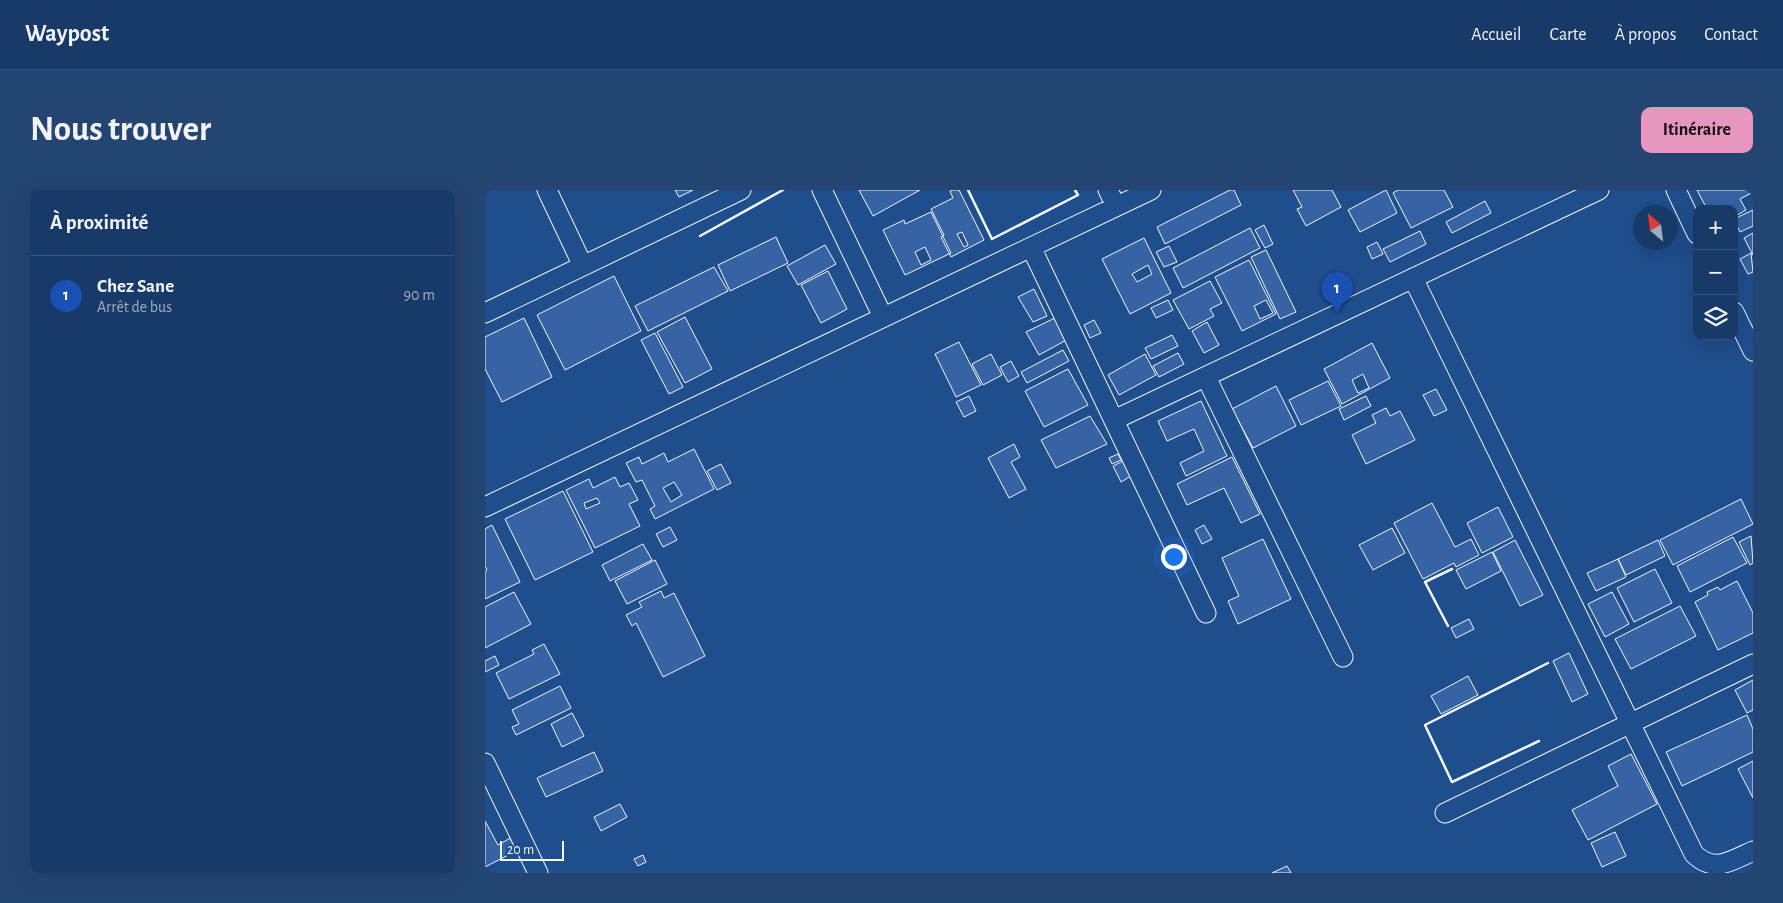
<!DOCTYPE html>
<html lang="fr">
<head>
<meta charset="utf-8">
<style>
  body { margin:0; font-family:"Alegreya Sans",sans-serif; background:#244571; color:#f1f3f6 }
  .controls { position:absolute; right:15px; top:15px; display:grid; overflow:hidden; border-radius:10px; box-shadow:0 5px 20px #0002 }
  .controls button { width:45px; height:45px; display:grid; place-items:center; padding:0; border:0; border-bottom:1px solid #36547d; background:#173a69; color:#f1f3f6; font:25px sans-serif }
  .compass { position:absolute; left:1148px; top:15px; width:45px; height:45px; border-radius:50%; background:#173a69; box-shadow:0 5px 20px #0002; rotate:332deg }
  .scale { position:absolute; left:15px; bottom:12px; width:64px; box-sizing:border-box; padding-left:5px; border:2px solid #f2f6ff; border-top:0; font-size:14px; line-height:18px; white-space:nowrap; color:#f2f6ff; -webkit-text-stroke:4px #1f4e8c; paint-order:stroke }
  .you { position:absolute; left:688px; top:366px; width:18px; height:18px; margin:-12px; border:4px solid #fff; border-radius:50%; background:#1a73e8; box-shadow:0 0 0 8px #1a73e833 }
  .badge { display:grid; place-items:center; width:32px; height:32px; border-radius:50%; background:#e797bd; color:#fff; font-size:16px; font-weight:700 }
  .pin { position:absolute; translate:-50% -41px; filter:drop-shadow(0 1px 2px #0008) }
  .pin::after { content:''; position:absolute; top:26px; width:18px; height:15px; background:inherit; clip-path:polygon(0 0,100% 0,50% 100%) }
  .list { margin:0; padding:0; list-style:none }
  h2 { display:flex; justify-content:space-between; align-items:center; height:65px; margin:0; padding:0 20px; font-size:21px }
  h2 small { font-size:16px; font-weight:400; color:#9eadc0 }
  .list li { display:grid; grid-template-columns:32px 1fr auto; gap:15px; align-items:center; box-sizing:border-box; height:80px; padding:0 20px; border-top:1px solid #36547d }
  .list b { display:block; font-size:19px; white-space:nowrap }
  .list p { margin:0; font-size:16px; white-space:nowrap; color:#9eadc0 }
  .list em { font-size:16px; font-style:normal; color:#9eadc0 }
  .icon { flex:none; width:28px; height:28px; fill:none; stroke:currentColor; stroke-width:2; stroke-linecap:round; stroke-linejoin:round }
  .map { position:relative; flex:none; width:1268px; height:683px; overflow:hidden; border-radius:10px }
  header { display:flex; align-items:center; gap:30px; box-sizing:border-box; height:70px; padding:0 25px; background:#173a69; border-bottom:1px solid #36547d }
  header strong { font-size:24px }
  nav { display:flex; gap:28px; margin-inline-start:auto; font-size:18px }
  .intro { display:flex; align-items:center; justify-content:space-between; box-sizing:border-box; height:120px; padding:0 30px }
  h1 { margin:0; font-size:35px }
  .button { padding:12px 22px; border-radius:10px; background:#e797bd; color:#111; font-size:18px; font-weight:700 }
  main { display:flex; gap:30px; padding:0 30px }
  aside { flex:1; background:#173a69; border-radius:10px; box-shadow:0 5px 20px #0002 }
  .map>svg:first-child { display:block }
  .building { fill:#3563a3; stroke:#f2f6ff; fill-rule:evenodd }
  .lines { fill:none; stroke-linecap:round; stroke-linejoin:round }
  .street-casing { stroke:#f2f6ff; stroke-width:21 }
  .street { stroke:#1f4e8c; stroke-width:19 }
  .wall { stroke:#f2f6ff; stroke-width:2.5 }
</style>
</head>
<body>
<header>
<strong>Waypost</strong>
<nav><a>Accueil</a><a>Carte</a><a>À propos</a><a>Contact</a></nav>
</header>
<div class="intro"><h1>Nous trouver</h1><a class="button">Itinéraire</a></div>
<main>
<aside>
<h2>À proximité<small></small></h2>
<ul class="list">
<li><span class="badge" style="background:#1a4fb4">1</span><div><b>Chez Sane</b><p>Arrêt de bus</p></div><em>90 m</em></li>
</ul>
</aside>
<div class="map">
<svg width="1268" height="683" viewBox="0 0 1268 683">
  <rect width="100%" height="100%" fill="#1f4e8c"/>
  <path class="building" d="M190,0H208L194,7Z
    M374,0H435L388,26Z
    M467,0H474L499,50L466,67L456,47L459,45L446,19L468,8L465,1ZM477,42L483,55L479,57L472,44Z
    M745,0H749L756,15L680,54L672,37Z
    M808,0H847L856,17L821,36L812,19L817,17Z
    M901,0L912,23L875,42L863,20Z
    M913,0H959L968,17L926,38L908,3Z
    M1212,0H1267L1268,2L1255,9L1261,20L1249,27V19H1222Z
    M1000,11L1006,23L967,43L961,32Z
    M1268,20V36L1255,42L1249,29Z
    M446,22L466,63L420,85L398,40L419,30L420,34ZM440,57L446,70L436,75L430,62Z
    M779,35L788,54L780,58L770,40Z
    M765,38L775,58L698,98L688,78Z
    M935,41L941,54L905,72L898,59Z
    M1268,43V65L1259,48Z
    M291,47L303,73L245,101L233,75Z
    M659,48L686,103L645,124L617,69ZM663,75L667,84L652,92L647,84Z
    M892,52L898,64L887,69L882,57Z
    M340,55L351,74L313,95L302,76Z
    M684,56L692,72L679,77L671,62Z
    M781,60L811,122L795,129L766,67Z
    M1266,63L1268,82L1263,84L1255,69Z
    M764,70L791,124L757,141L730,87ZM781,110L788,123L775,129L769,116Z
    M229,77L243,101L163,141L150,116Z
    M343,81L362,119L336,133L316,95Z
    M129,86L156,141L80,180L52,125Z
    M725,91L737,113L725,119L729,126L704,139L688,110Z
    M549,99L562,126L548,132L533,107Z
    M683,110L688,120L671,128L666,118Z
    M574,126L585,148L554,165L541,142Z
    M200,127L227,179L200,193L172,142Z
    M39,128L67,187L17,212L0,179V147Z
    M609,130L616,143L605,148L599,135Z
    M722,132L734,155L719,163L707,141Z
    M170,143L198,197L184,204L156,150Z
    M687,145L693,156L666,169L660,158Z
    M474,152L496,195L471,207L450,164Z
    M887,153L905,188L857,214L839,179ZM878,184L884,198L873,203L867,190Z
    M578,160L584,171L542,193L536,182Z
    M693,163L699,174L674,187L668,176Z
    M506,164L517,185L498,195L487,174Z
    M660,164L671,185L634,205L623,185Z
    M526,171L534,186L523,192L515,177Z
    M583,179L603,215L559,237L540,201Z
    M843,191L856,216L816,235L804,210Z
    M791,196L811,236L768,258L747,219Z
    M951,199L962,220L949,226L938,205Z
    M484,206L491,221L479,227L471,212Z
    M881,206L886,216L859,230L854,219Z
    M716,211L742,266L701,286L695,273L719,261L709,239L682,251L673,231Z
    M901,218L905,226L915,221L930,250L881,274L867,245L891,233L887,225Z
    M605,226L622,254L571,278L556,250Z
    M529,254L535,267L526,272L541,299L524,308L503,268Z
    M209,259L229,299L170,329L165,319L170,316L157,290L151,292L141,273L154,267L157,274L179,263L183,272ZM189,292L197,305L186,312L178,298Z
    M633,264L636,270L627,274L624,268Z
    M747,267L775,324L756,333L739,298L702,315L692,294Z
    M638,271L646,286L636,292L628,276Z
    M236,274L246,293L232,300L222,281Z
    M130,287L135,297L144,293L153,310L144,314L155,336L110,358L81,300L104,289L108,298ZM112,308L115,313L101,319L99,313Z
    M78,301L108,362L50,390L20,329Z
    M1256,309L1268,334L1188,375L1175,350Z
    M947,313L970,357L986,349L994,365L971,377L969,373L938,389L909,333Z
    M1013,317L1028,347L997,363L982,333Z
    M7,335L35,392L0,409V382L2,380L0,376V339Z
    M719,335L727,349L717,354L710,340Z
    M185,337L192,350L178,357L171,344Z
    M907,338L920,363L888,380L874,355Z
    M1266,346L1268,373L1265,375L1254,352Z
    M1248,347L1262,373L1205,402L1192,376Z
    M778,349L806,409L753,434L743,411L754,406L737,368Z
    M1030,350L1058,405L1035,416L1008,362Z
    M1173,350L1180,366L1141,385L1133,369Z
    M158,354L167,370L125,391L117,375Z
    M1007,362L1016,381L981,399L971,380Z
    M1133,369L1141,387L1111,401L1102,383Z
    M170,370L182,394L142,414L130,391Z
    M1170,379L1187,413L1149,432L1132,398Z
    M1252,391L1268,423V443L1233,460L1210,412L1223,405L1222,402L1233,397L1235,400Z
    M176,401L179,408L189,403L220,466L178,487L151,433L147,436L141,425L157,417L154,412Z
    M29,402L46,434L0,458V417Z
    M1127,402L1144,434L1120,447L1103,414Z
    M1195,416L1211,446L1146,479L1130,449Z
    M984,429L989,439L971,448L966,438Z
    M59,454L75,484L24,509L11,483L49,464L47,460Z
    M1084,463L1103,504L1087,512L1068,471Z
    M10,466L14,475L0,482V471Z
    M983,486L993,505L956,524L946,506Z
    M1268,490V520L1262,523L1250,500Z
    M75,496L86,518L31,545L27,537L34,534L27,520Z
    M87,523L99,546L77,557L66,534Z
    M1262,525L1268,539V562L1197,596L1181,562Z
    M109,562L118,581L61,607L52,588Z
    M1146,564L1172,614L1103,650L1087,620L1133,596L1123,576Z
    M1268,571V608L1253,579Z
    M135,614L142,627L116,641L109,627Z
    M0,631L13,655L29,646L35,659L0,677Z
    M1130,642L1141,666L1117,677L1106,653Z
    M158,665L161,672L153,676L149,669Z
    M802,676L806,683H787Z"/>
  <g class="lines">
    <g class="street-casing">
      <path id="street" d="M62,0L98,76
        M337,0L398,127
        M623,0L631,16
        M1191,0L1212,44
        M546,57L721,423
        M928,88L1209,664C1229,683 1244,672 1268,661
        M1249,122L1268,161
        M0,123L256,0
        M721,187L858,467
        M629,230L1114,0
        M0,317L666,0
        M0,573L53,683
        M960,623L1268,474"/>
    </g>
    <use href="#street" class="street"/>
    <path class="wall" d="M483,0L507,49L593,5L590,0
      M215,46L298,0
      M963,436L940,392L967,379
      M1054,551L967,592L940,535L1063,473"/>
  </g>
</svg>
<div class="controls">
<button>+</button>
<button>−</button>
<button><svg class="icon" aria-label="layers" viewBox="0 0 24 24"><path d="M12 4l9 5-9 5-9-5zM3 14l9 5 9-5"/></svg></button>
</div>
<svg class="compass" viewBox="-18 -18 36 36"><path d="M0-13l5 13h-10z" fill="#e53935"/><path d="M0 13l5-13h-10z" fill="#9eadc0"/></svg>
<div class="scale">20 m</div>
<div class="you"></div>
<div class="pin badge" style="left:852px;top:123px;background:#1a4fb4">1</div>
</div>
</main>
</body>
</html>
